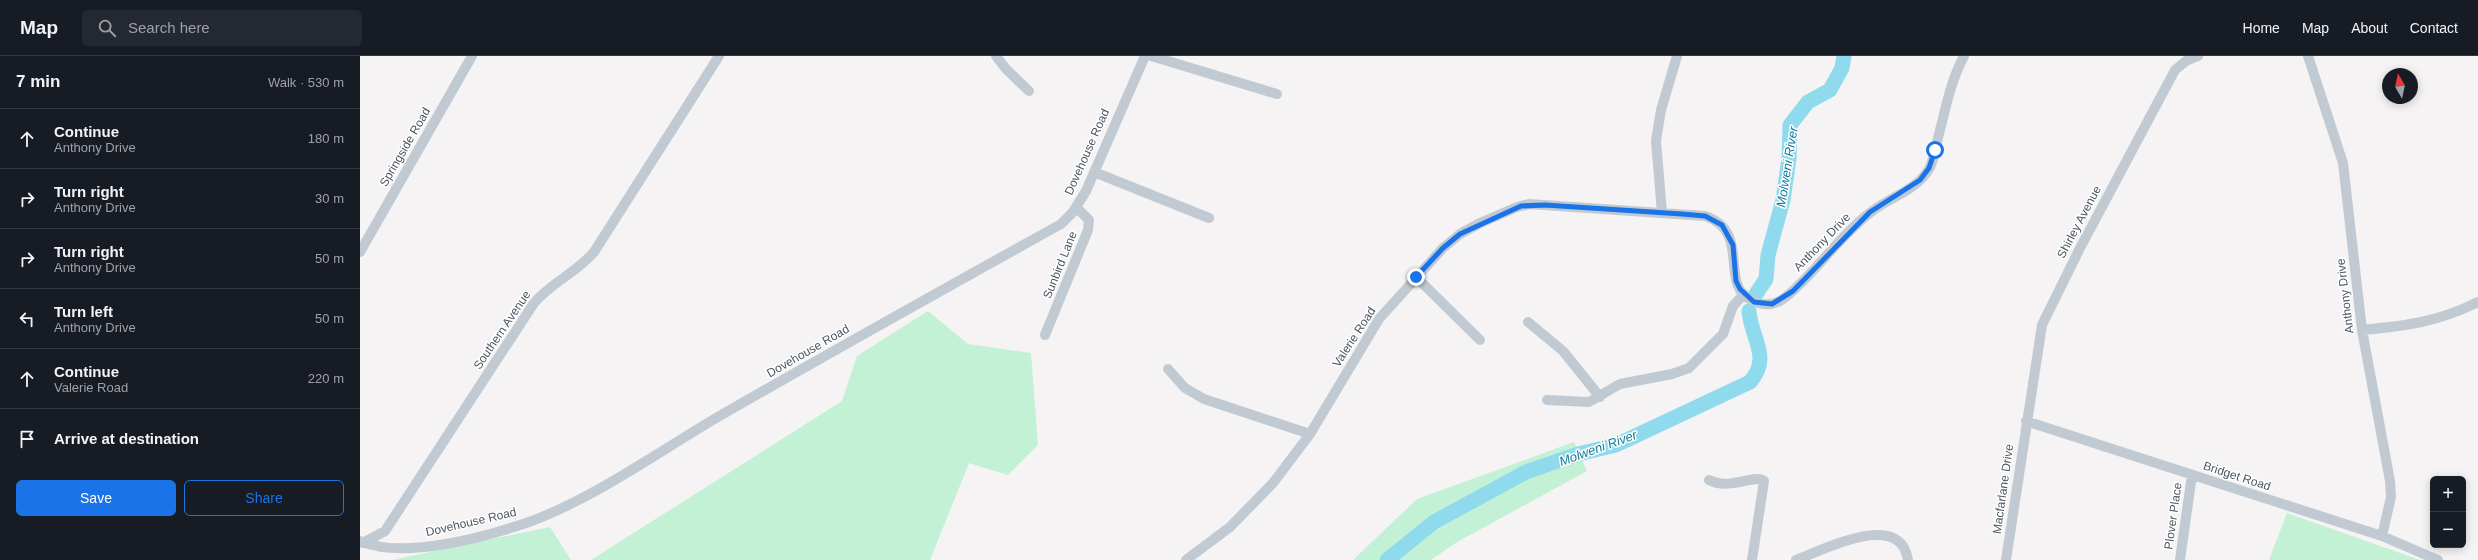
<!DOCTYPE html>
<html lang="en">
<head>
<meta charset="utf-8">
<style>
  body { margin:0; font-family:Arial,sans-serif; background:#242831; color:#f1f3f6 }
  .controls { position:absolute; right:12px; bottom:12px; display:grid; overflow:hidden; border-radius:6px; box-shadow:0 2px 10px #0003 }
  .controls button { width:36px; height:36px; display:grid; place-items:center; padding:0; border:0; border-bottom:1px solid #363941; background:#171b24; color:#f1f3f6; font:20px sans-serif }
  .compass { position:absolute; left:2022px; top:12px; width:36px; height:36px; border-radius:50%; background:#171b24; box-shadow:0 2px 10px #0003; rotate:351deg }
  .stop { position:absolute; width:12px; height:12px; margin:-9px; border:3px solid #1a73e8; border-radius:50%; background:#fff }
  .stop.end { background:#1a73e8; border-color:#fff; box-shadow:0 1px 4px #0008 }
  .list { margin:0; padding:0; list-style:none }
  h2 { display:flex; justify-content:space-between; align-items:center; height:52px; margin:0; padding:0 16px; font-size:17px }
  h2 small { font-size:13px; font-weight:400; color:#9ea1a6 }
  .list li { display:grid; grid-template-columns:26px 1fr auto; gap:12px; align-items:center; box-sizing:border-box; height:60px; padding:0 16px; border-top:1px solid #363941 }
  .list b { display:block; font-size:15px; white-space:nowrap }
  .list p { margin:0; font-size:13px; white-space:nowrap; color:#9ea1a6 }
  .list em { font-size:13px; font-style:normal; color:#9ea1a6 }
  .actions { display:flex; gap:8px; padding:12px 16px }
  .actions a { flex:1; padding:9px 0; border:1px solid #1a73e8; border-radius:6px; text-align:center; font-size:14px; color:#1a73e8 }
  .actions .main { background:#1a73e8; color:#fff }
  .icon { flex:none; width:22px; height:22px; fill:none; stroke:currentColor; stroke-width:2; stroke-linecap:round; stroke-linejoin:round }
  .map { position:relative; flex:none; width:2118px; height:504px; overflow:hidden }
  header { display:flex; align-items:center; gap:24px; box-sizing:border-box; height:56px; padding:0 20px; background:#171b24; border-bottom:1px solid #363941 }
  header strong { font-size:19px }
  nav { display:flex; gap:22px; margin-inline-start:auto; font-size:14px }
  .search { width:280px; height:36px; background:#242831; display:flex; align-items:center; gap:10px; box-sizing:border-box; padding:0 14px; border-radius:6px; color:#9ea1a6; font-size:15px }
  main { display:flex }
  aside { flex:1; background:#171b24 }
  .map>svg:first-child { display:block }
  .green { fill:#c3f1d5 }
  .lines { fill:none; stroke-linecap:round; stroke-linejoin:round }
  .river { stroke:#90daee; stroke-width:15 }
  .minor { stroke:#c1cad2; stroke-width:10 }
  .route { stroke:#1a73e8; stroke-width:5 }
  .labels { text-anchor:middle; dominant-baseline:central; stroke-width:3; stroke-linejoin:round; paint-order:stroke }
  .street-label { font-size:12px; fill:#4a5661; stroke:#fff }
  .water-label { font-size:13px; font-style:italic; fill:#0c7c9b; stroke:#fff }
</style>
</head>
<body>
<header>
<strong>Map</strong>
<div class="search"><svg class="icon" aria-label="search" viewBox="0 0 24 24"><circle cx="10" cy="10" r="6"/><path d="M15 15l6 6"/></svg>Search here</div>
<nav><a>Home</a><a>Map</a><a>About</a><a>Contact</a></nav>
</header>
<main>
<aside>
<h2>7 min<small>Walk · 530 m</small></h2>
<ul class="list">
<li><svg class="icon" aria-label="ahead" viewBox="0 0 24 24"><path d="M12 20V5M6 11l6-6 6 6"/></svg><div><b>Continue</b><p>Anthony Drive</p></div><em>180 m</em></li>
<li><svg class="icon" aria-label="right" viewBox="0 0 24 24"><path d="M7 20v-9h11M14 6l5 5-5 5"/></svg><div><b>Turn right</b><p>Anthony Drive</p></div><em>30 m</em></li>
<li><svg class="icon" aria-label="right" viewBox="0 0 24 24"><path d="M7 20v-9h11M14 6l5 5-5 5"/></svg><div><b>Turn right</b><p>Anthony Drive</p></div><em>50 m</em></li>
<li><svg class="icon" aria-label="left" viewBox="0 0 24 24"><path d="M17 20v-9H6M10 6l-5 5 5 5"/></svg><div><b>Turn left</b><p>Anthony Drive</p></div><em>50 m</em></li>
<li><svg class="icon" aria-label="ahead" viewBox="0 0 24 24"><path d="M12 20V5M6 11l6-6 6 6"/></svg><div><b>Continue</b><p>Valerie Road</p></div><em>220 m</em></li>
<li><svg class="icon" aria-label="arrive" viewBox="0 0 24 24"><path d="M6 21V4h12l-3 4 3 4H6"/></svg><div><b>Arrive at destination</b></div></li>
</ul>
<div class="actions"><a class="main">Save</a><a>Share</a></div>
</aside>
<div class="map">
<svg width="2118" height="504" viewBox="0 0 2118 504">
  <rect width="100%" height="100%" fill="#f5f3f3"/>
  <path class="green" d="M568,255L608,288L671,297L678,389L648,419L609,407L570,504H231L482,345L497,300Z
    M1214,386L1227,415L1097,486L1071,504H993L1057,443Z
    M1927,457L2060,504H1909Z
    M190,471L211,504H32Z"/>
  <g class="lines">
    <path class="river" d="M1396,238L1406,223L1408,199L1423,144L1429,103L1430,69L1448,46L1470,34L1482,12L1484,0
      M1027,504L1074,466L1166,416L1218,398L1256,389L1390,326C1412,301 1391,283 1389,255"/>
    <path class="minor" d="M636,0L646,13L669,35
      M791,0L917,38
      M1948,0L1983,107L2002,274L2030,425L2031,441L2022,480
      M734,116L849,162
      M1302,157L1296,85L1301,54L1317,0
      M0,196L112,0
      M1056,221L1120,284
      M1168,266L1203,295L1240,341
      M2002,274C2045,270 2079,266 2118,246
      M685,279L728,174L729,164L717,152
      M808,313L825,332L844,343L950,378
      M1187,344L1229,346L1260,328L1312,318L1329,312L1363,278L1373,250L1384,238
      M1666,365L2022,480L2078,504
      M1349,424C1370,435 1396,417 1404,425L1392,504
      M0,485C44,504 125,481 169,466C230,444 296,398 351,365C467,298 584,233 701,168L713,156L726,135L785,0
      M3,487L25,475L174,247C192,226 216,217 234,196L359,0
      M826,504L870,471L913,427L950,378L1019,263L1083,192L1100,178L1120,167L1157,151L1169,148L1345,160C1393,176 1357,230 1393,245C1402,249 1412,249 1420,245C1430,239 1439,229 1447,221C1468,199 1487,174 1511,156C1530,141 1556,135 1569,113C1575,102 1576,89 1579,78C1586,51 1591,24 1604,0
      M1436,504C1464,494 1540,453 1548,504
      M1646,504L1682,269L1719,194L1815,14L1826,5L1838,0
      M1820,504L1832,419"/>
  </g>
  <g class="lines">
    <path class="route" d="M1056,221L1083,192L1100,178L1161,150L1185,149L1322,158L1345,160L1362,169L1373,189L1376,225L1380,233L1394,246L1412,248L1433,235L1510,156L1560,124L1569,112L1575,94"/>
  </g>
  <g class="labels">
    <g class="street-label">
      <text transform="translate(45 91) rotate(-60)">Springside Road</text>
      <text transform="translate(727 96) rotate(-66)">Dovehouse Road</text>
      <text transform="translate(1719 166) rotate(-62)">Shirley Avenue</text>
      <text transform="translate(1462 186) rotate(-46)">Anthony Drive</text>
      <text transform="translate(700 209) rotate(-68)">Sunbird Lane</text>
      <text transform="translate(1985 240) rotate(-97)">Anthony Drive</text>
      <text transform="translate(142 274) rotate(-56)">Southern Avenue</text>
      <text transform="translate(994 281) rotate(-57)">Valerie Road</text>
      <text transform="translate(448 295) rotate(-30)">Dovehouse Road</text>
      <text transform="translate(1877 420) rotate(18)">Bridget Road</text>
      <text transform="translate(1643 433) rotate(-82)">Macfarlane Drive</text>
      <text transform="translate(1813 460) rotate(-82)">Plover Place</text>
      <text transform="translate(111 466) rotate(-13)">Dovehouse Road</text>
    </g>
    <g class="water-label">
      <text transform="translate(1427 111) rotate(-81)">Molweni River</text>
      <text transform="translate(1238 392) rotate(-20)">Molweni River</text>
    </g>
  </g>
</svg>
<div class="controls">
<button>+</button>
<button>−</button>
</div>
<svg class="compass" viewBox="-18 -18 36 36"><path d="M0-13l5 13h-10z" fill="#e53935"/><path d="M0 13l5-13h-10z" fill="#9ea1a6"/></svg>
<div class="stop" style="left:1575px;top:94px"></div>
<div class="stop end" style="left:1056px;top:221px"></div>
</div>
</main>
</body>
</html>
